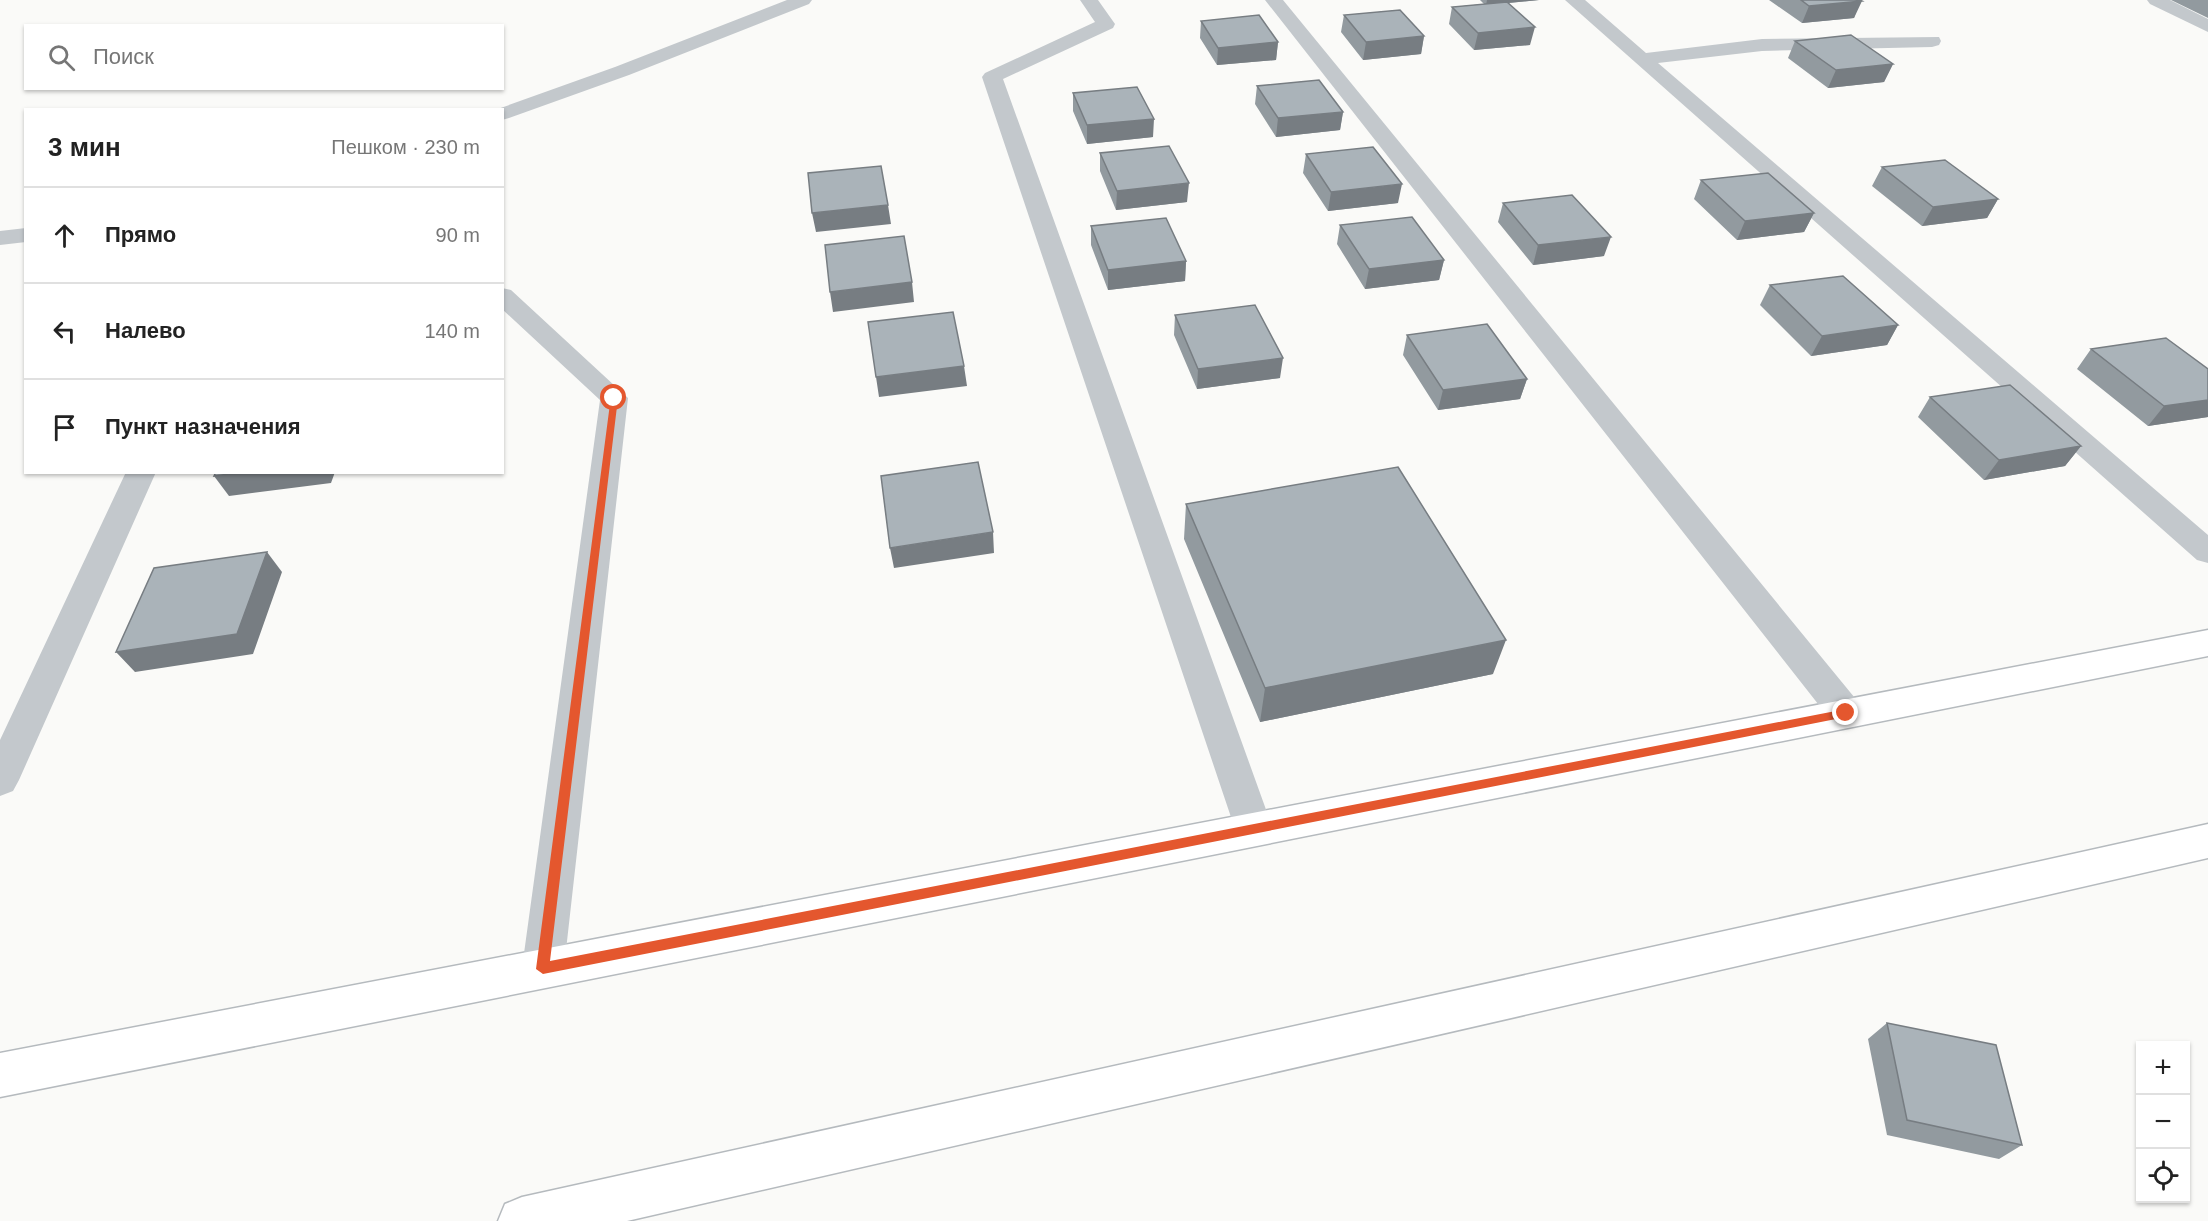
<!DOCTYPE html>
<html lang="ru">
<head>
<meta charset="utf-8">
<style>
  body { margin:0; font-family:Arial,sans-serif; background:#f2f2f2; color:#222 }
  .controls { position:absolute; right:18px; bottom:18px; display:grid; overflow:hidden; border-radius:0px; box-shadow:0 2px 4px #0004 }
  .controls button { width:54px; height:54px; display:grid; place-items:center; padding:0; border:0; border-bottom:2px solid #e0e0e0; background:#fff; color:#222; font:30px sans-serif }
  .stop { position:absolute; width:18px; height:18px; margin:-14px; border:4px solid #e4572e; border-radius:50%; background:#fff }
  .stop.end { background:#e4572e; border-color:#fff; box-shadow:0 2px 6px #0008 }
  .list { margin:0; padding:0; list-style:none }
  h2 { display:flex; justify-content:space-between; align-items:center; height:78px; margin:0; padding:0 24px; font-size:26px }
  h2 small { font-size:20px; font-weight:400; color:#767676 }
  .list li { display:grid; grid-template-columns:39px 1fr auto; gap:18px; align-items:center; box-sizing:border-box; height:96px; padding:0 24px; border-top:2px solid #e0e0e0 }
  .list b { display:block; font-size:22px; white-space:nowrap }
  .list em { font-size:20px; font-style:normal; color:#767676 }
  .icon { flex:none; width:33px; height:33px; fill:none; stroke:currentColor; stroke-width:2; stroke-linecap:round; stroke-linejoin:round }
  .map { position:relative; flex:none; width:2208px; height:1221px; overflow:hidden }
  .search { position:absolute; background:#fff; box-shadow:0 2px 4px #0004; left:24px; top:24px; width:480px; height:66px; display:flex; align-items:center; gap:15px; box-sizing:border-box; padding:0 21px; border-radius:0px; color:#767676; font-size:22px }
  .panel { position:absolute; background:#fff; box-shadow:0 2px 4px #0004; left:24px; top:108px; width:480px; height:366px; border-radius:0px }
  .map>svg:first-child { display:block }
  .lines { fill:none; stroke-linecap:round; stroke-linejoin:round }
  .primary-casing { stroke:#b5babe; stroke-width:3 }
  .minor { fill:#c3c8cc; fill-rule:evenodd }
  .primary { fill:#fff; fill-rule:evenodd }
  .wall { fill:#929a9f }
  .shaded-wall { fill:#777d82 }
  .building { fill:#aab3b9; stroke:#777d82; stroke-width:1.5 }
  .route { fill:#e4572e }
</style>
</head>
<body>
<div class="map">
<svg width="2208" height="1221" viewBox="0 0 2208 1221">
  <rect width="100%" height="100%" fill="#fafaf8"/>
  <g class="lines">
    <g class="primary-casing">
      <path id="primary" d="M2208,630V656L0,1097V1053Z
        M2208,824V858L627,1221H498L505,1204L522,1197Z"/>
    </g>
    <path class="minor" d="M787,0H812L809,4L629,75L509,118L502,120V110H495L615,67Z
      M1080,0H1098L1115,24L1113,28L1003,79L1273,829L1268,841L1254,846L1240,841L1235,829L982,77L985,73L1095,22Z
      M1265,0H1283L1859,703L1864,713L1859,723L1846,727L1833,723Z
      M1565,0H1585L1646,53L1762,39L1939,37L1941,41L1939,45L1932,47L1762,51L1658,63L2208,535V563L2197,560Z
      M2147,0H2170L2208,19V32L2150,4Z
      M26,228V242L0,245V231Z
      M502,288L511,290L628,398L564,968L558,982L543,988L528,982L522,968L600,400L502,309Z
      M126,472H156L19,780L13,791L0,796V740Z"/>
    <use href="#primary" class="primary"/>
  </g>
  <path class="wall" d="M1480,0H1539L1509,3L1530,45L1474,50L1449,24L1452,7L1484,4Z
    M1769,0H1860L1854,18L1802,23Z
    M2171,0H2208V18Z
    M1344,15L1424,36L1421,54L1363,60L1341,32Z
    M1201,21L1278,42L1276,60L1217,65L1200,38Z
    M1795,41L1893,64L1884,82L1828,88L1788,58Z
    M1257,86L1343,112L1340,130L1276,137L1255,104Z
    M1073,93L1153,137L1087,144L1073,111Z
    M1100,153L1187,202L1116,210L1100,171Z
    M1306,154L1398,203L1328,211L1303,173Z
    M1882,167L1998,199L1987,218L1922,226L1872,186Z
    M1701,180L1814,213L1804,232L1737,240L1694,199Z
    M1503,203L1604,256L1533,265L1498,222Z
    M1340,225L1444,260L1439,280L1365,289L1337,244Z
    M1091,226L1186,261L1185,281L1108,290L1091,245Z
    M1770,285L1898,325L1887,345L1811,356L1760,305Z
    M1175,315L1280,378L1197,389L1174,335Z
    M1407,335L1527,379L1520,399L1438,410L1403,355Z
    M2091,349L2208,369V417L2148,426L2077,369Z
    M1930,397L2081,446L2065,466L1984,480L1918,417Z
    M1186,504L1493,674L1260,722L1184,539Z
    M1887,1023L2022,1145L1999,1159L1887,1135L1868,1039Z"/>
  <path class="shaded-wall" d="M1487,0H1539L1486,5Z
    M1862,1L1854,18L1802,23L1809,6Z
    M1535,27L1530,45L1474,50L1478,33Z
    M1424,36L1421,54L1363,60L1366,42Z
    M1278,42L1276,60L1217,65L1218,48Z
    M1893,64L1884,82L1828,88L1836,70Z
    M1343,112L1340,130L1276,137L1278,118Z
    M1154,119L1153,137L1087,144V125Z
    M1189,183L1187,202L1116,210L1117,191Z
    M1402,184L1398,203L1328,211L1331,192Z
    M1998,199L1987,218L1922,226L1933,207Z
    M888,205L891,224L816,232L812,213Z
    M1814,213L1804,232L1737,240L1745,221Z
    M1611,237L1604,256L1533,265L1538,245Z
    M1444,260L1439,280L1365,289L1369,269Z
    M1186,261L1185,281L1108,290V270Z
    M912,282L914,302L833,312L830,292Z
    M1898,325L1887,345L1811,356L1822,336Z
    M1283,358L1280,378L1197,389L1198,369Z
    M964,366L967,386L879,397L876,377Z
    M1527,379L1520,399L1438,410L1443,390Z
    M2208,400V417L2148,426L2164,406Z
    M2081,446L2065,466L1984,480L1999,460Z
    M244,472H335L331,483L229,496L214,476Z
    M993,532L994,553L894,568L890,548Z
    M267,552L282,572L253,654L135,672L116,652Z
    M1506,640L1493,674L1260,722L1265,688Z"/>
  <path class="building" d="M1801,0H1860L1862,1L1809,6Z
    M1507,2L1535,27L1478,33L1452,7Z
    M1400,10L1424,36L1366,42L1344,15Z
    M1259,15L1278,42L1218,48L1201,21Z
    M1851,35L1893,64L1836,70L1795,41Z
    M1319,80L1343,112L1278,118L1257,86Z
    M1137,87L1154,119L1087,125L1073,93Z
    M1169,146L1189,183L1117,191L1100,153Z
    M1373,147L1402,184L1331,192L1306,154Z
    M1945,160L1998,199L1933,207L1882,167Z
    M881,166L888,205L812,213L808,173Z
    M1768,173L1814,213L1745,221L1701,180Z
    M1572,195L1611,237L1538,245L1503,203Z
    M1412,217L1444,260L1369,269L1340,225Z
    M1166,218L1186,261L1108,270L1091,226Z
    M904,236L912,282L830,292L825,245Z
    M1843,276L1898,325L1822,336L1770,285Z
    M1255,305L1283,358L1198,369L1175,315Z
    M953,312L964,366L876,377L868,322Z
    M1487,324L1527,379L1443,390L1407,335Z
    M2166,338L2208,369V400L2164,406L2091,349Z
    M2010,385L2081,446L1999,460L1930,397Z
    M978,462L993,532L890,548L881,476Z
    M1398,467L1506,640L1265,688L1186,504Z
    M216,472H244L214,476Z
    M267,552L237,634L116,652L154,568Z
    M1887,1023L1996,1045L2022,1145L1907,1120Z"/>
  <path class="route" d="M611,396L618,398L550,961L1846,709L1852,713L1846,717L543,974L536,969Z"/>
</svg>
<div class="controls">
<button>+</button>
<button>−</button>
<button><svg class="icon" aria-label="locate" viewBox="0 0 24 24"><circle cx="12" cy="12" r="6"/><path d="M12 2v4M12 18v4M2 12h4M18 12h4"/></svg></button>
</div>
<div class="stop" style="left:614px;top:398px"></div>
<div class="stop end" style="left:1846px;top:713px"></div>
<div class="search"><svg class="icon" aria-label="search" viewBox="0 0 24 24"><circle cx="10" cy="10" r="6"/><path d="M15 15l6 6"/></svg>Поиск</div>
<section class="panel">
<h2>3 мин<small>Пешком · 230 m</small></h2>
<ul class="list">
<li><svg class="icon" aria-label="ahead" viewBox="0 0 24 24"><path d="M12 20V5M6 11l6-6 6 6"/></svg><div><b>Прямо</b></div><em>90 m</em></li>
<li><svg class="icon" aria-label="left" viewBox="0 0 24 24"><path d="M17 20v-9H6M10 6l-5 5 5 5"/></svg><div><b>Налево</b></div><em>140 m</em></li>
<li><svg class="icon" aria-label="arrive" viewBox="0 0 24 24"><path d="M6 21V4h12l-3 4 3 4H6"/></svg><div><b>Пункт назначения</b></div></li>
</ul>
</section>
</div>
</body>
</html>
